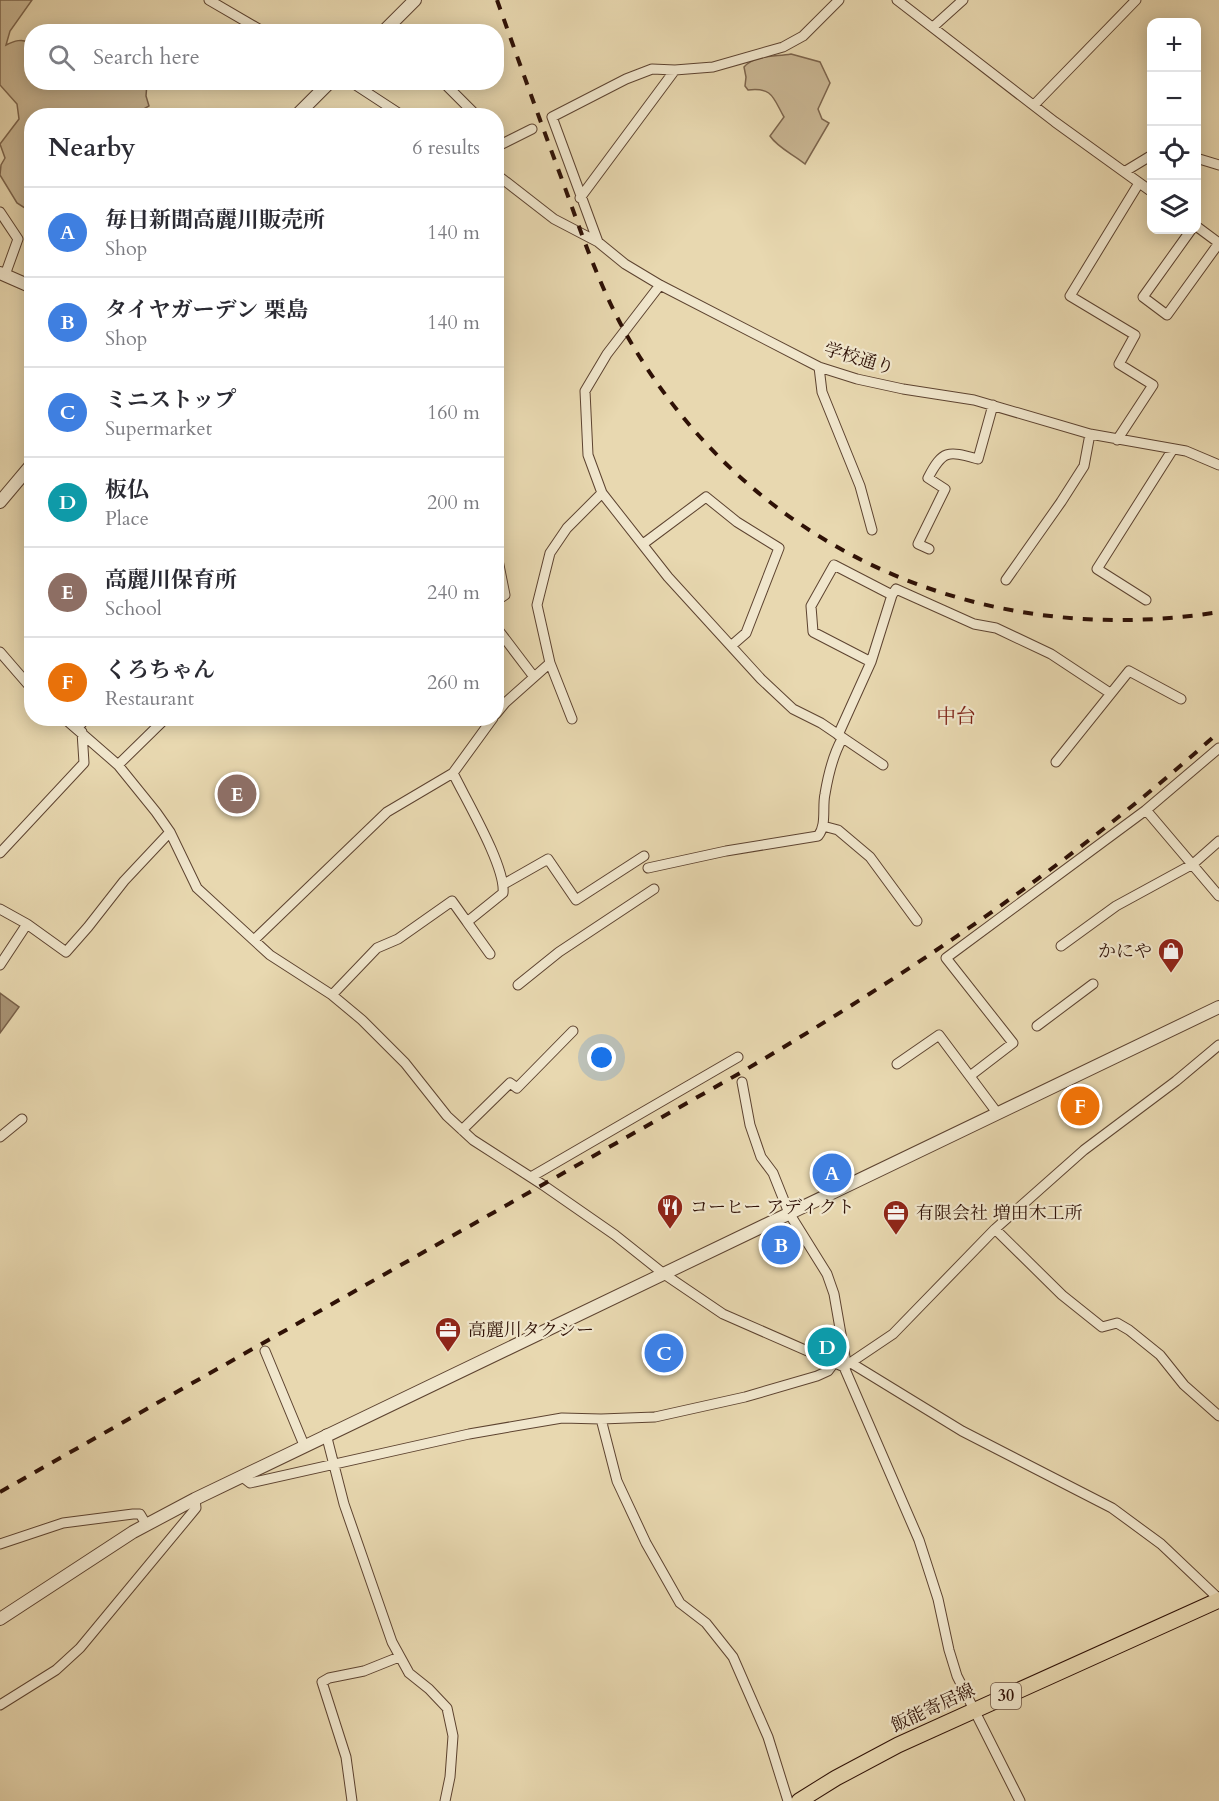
<!DOCTYPE html>
<html lang="en">
<head>
<meta charset="utf-8">
<style>
  body { margin:0; font-family:Cardo,"Noto Serif JP",serif; background:#f2f2f3; color:#2b2b33 }
  .controls { position:absolute; right:18px; top:18px; display:grid; overflow:hidden; border-radius:12px; box-shadow:0 3px 15px #0003 }
  .controls button { width:54px; height:54px; display:grid; place-items:center; padding:0; border:0; border-bottom:2px solid #e1e1e2; background:#fff; color:#2b2b33; font:30px sans-serif }
  .you { position:absolute; left:602px; top:1058px; width:21px; height:21px; margin:-15px; border:4px solid #fff; border-radius:50%; background:#1a73e8; box-shadow:0 0 0 9px #1a73e833 }
  .badge { display:grid; place-items:center; width:39px; height:39px; border-radius:50%; background:#0f766e; color:#fff; font-size:20px; font-weight:700 }
  .pin { position:absolute; translate:-50% -50%; border:3px solid #fff; box-shadow:0 2px 6px #0006 }
  .list { margin:0; padding:0; list-style:none }
  h2 { display:flex; justify-content:space-between; align-items:center; height:78px; margin:0; padding:0 24px; font-size:26px }
  h2 small { font-size:20px; font-weight:400; color:#7c7c81 }
  .list li { display:grid; grid-template-columns:39px 1fr auto; gap:18px; align-items:center; box-sizing:border-box; height:90px; padding:0 24px; border-top:2px solid #e1e1e2 }
  .list b { display:block; font-size:22px; white-space:nowrap }
  .list p { margin:0; font-size:20px; white-space:nowrap; color:#7c7c81 }
  .list em { font-size:20px; font-style:normal; color:#7c7c81 }
  .icon { flex:none; width:33px; height:33px; fill:none; stroke:currentColor; stroke-width:2; stroke-linecap:round; stroke-linejoin:round }
  .map { position:relative; flex:none; width:1219px; height:1801px; overflow:hidden }
  .search { position:absolute; background:#fff; box-shadow:0 3px 15px #0003; left:24px; top:24px; width:480px; height:66px; display:flex; align-items:center; gap:15px; box-sizing:border-box; padding:0 21px; border-radius:24px; color:#7c7c81; font-size:22px }
  .panel { position:absolute; background:#fff; box-shadow:0 3px 15px #0003; left:24px; top:108px; width:480px; height:618px; border-radius:24px }
  .map>svg:first-child { display:block }
  .green { fill:#c9b693; stroke:#7c644c; stroke-width:1.5 }
  .water { fill:#a99476; stroke:#786049; stroke-width:1.5 }
  .lines { fill:none; stroke-linecap:round; stroke-linejoin:round }
  .minor-casing { stroke:#5d4330; stroke-width:11 }
  .tertiary-casing { stroke:#5d4330; stroke-width:14 }
  .primary-casing { stroke:#2f1106; stroke-width:17 }
  .minor { stroke:#f0e6cc; stroke-width:9 }
  .tertiary { stroke:#f0e6cc; stroke-width:12 }
  .primary { stroke:#e8d8b0; stroke-width:15 }
  .rail { stroke:#2f1106; stroke-width:4; stroke-dasharray:10 10; stroke-linecap:butt }
  .labels { text-anchor:middle; dominant-baseline:central; stroke-width:4.5; stroke-linejoin:round; paint-order:stroke }
  .shield { fill:#f0e6cc; stroke:#695141; stroke-width:1.5 }
  .shield-label { font-size:16px; font-weight:bold; fill:#2f1106 }
  .street-label { font-size:18px; fill:#2f1106; stroke:#f0e6cc }
  .poi-label { font-size:18px; fill:#2f1106; stroke:#f0e6cc; text-anchor:start }
  .neighbourhood-label { font-size:20px; fill:#7a1f14; stroke:#f0e6cc }
</style>
</head>
<body>
<div class="map">
<svg width="1219" height="1801" viewBox="0 0 1219 1801">
  <rect width="100%" height="100%" fill="#e8d8b0"/>
  <filter id="stains"><feTurbulence type="fractalNoise" baseFrequency=".00333" numOctaves="4"/><feColorMatrix values="0 0 0 0 .2 0 0 0 0 .09 0 0 0 0 .02 0 0 0 .5 -.17"/></filter>
  <radialGradient id="worn" r=".72"><stop offset=".6" stop-color="#630" stop-opacity="0"/><stop offset="1" stop-color="#630" stop-opacity=".3"/></radialGradient>
  <path class="green" d="M0,0H32L10,31L6,45C14,41 22,38 31,43L32,82L147,83L146,96L149,106L142,110L141,115L32,116L31,222L25,208L17,203L0,175L1,165L5,158L0,144L19,119L17,104L0,85Z
    M791,54L820,62L830,83L818,109L822,119L829,123L805,164C793,154 778,148 770,136L784,117C773,98 773,87 748,90L745,86L746,77L744,67C756,54 776,57 791,54Z"/>
  <path class="water" d="M0,993L19,1007L0,1033Z"/>
  <g class="lines">
    <g class="minor-casing">
      <path id="minor" d="M209,0L264,32
        M897,0L1055,122L1152,192
        M933,27L963,0
        M351,82L403,116
        M443,82L477,116
        M1034,105L1136,0
        M496,147L532,129
        M1196,158L1219,165
        M1124,172L1152,155
        M496,174L554,219L598,242L625,264L660,285L819,367L857,379L903,389L974,400L1090,434L1186,451L1219,465
        M580,198L675,70
        M0,212L18,239L5,275
        M1196,226L1219,243
        M1191,230L1143,297L1167,315L1219,243
        M598,242L552,117L626,79L652,69L675,70L713,67L783,47L803,36L839,0
        M660,285L607,354L585,391L588,455L602,493L668,577L761,679L793,709L821,723L883,765
        M819,367L822,392L860,486L872,530
        M1117,440L1153,385L1119,364L1135,335L1070,296L1139,183
        M643,544L706,497L737,522L779,548L746,633L731,646
        M929,549L918,544L945,489L928,478C943,449 948,451 978,459L993,405
        M496,550L505,595L496,601
        M1006,580L1061,502L1084,466L1090,434
        M1146,600L1097,569L1173,449
        M496,627L534,677
        M0,652L32,689
        M871,662L813,632L811,606L834,565L892,595
        M496,714L505,703L550,663
        M64,718L118,765L156,812L170,832L197,888L270,955L332,995L362,1020L405,1063L447,1116L473,1140L543,1185L615,1235L664,1274L723,1314L844,1367L893,1334L995,1229L1084,1150L1176,1081L1219,1045
        M572,719L550,663L537,605L550,553L567,528L602,493
        M77,729L86,718
        M838,735L871,662L892,595L896,589L974,624L996,628L1051,654L1110,693
        M1056,762L1129,671L1181,699
        M118,765L166,718
        M1146,810L1219,896
        M823,826L838,830L870,857L917,921
        M0,853L84,763L82,732
        M648,868L726,851L818,836C827,825 822,807 825,794C828,776 833,755 842,739
        M504,884L548,859L576,900L644,856
        M0,909L27,924L66,952L88,927L124,881L170,832
        M467,922L490,954
        M254,940L387,812L453,773L493,718
        M1061,946L1116,906L1193,864L1219,841
        M0,965L27,924
        M518,985L559,952L654,889
        M332,995L377,948L398,939L452,901L467,922L503,893C506,867 466,800 453,773
        M1037,1026L1093,984
        M897,1064L939,1035L998,1114
        M970,1076L1013,1043L946,958L1146,810L1219,748
        M742,1082L750,1125L761,1157L773,1173L789,1213L827,1274L834,1294L845,1357L844,1367L919,1540L938,1599L949,1650L957,1676L1020,1801
        M462,1130L510,1083L517,1088L573,1031
        M0,1137L22,1119
        M531,1177L738,1057
        M995,1229L1062,1295L1102,1327L1117,1323L1129,1330L1160,1355L1184,1385L1219,1416
        M265,1351L304,1445
        M851,1363L962,1431L1112,1508L1161,1544L1219,1599
        M601,1419L617,1481L646,1543L680,1603L706,1623L733,1657L768,1737L788,1801
        M326,1434L344,1504L392,1642L409,1673L429,1689L447,1708L453,1736L450,1777L445,1801
        M241,1476L250,1483L469,1434L562,1418L601,1419L655,1417L745,1397L817,1376L828,1371L834,1363
        M0,1544L63,1523L133,1514H140L146,1524
        M0,1705L56,1670L80,1648L196,1508L195,1499
        M352,1801L346,1757L322,1682L329,1678L364,1671L399,1657"/>
    </g>
    <g class="tertiary-casing">
      <path id="tertiary" d="M383,32L415,0
        M296,116L330,82
        M0,273L32,287
        M0,502L32,464
        M0,1619L133,1532L195,1499L1219,1007"/>
    </g>
    <g class="primary-casing">
      <path id="primary" d="M799,1801L836,1778L898,1745L1219,1600"/>
    </g>
    <use href="#minor" class="minor"/>
    <use href="#tertiary" class="tertiary"/>
    <use href="#primary" class="primary"/>
    <path class="rail" d="M497,0C519,62 541,123 564,185C582,235 599,285 625,332C745,547 978,651 1219,612
      M0,1492L740,1073C909,974 1073,863 1219,732"/>
  </g>
  <defs>
    <g id="shop-pin" transform="scale(1.35)"><path d="M0 17L-7.5 6A9.5 9.5 0 1 1 7.5 6Z" fill="#8f2418" stroke="#f0e6cc"/><path d="M-5-2.5h2.3a2.7 3.5 0 0 1 5.4 0H5L5.5 6h-11ZM-1.5-2.5h3a1.5 2.3 0 0 0-3 0Z" fill="#fff"/></g>
    <g id="restaurant-pin" transform="scale(1.35)"><path d="M0 17L-7.5 6A9.5 9.5 0 1 1 7.5 6Z" fill="#8f2418" stroke="#f0e6cc"/><path d="M-5-6h1v4h1v-4h1v4h1v-4h1v5L-1.5 .5V6h-2V.5L-5-1ZM5-6V6H3V1.5H1.5Q1.5-4 5-6Z" fill="#fff"/></g>
    <g id="office-pin" transform="scale(1.35)"><path d="M0 17L-7.5 6A9.5 9.5 0 1 1 7.5 6Z" fill="#8f2418" stroke="#f0e6cc"/><path d="M-6-3h4V-5.5h4V-3h4V5H-6ZM-1-4.5V-3h2v-1.5ZM-6 0V1H6V0Z" fill="#fff"/></g>
  </defs>
  <g fill-rule="evenodd">
    <use href="#shop-pin" x="1171" y="951"/>
    <use href="#restaurant-pin" x="670" y="1207"/>
    <use href="#office-pin" x="896" y="1213"/>
    <use href="#office-pin" x="448" y="1330"/>
  </g>
  <g class="labels">
    <rect class="shield" x="991" y="1683" width="30" height="26" rx="4.5"/>
    <g class="shield-label">
      <text x="1006" y="1696">30</text>
    </g>
    <g class="street-label">
      <text transform="translate(859 359) rotate(16)">学校通り</text>
      <text transform="translate(933 1708) rotate(-25)">飯能寄居線</text>
    </g>
    <g class="poi-label">
      <text x="1152" y="951" text-anchor="end">かにや</text>
      <text x="690" y="1207">コーヒー アディクト</text>
      <text x="916" y="1213">有限会社 増田木工所</text>
      <text x="468" y="1330">高麗川タクシー</text>
    </g>
    <g class="neighbourhood-label">
      <text x="956" y="716">中台</text>
    </g>
  </g>
  <rect width="100%" height="100%" filter="url(#stains)"/>
  <rect width="100%" height="100%" fill="url(#worn)"/>
</svg>
<div class="controls">
<button>+</button>
<button>−</button>
<button><svg class="icon" aria-label="locate" viewBox="0 0 24 24"><circle cx="12" cy="12" r="6"/><path d="M12 2v4M12 18v4M2 12h4M18 12h4"/></svg></button>
<button><svg class="icon" aria-label="layers" viewBox="0 0 24 24"><path d="M12 4l9 5-9 5-9-5zM3 14l9 5 9-5"/></svg></button>
</div>
<div class="you"></div>
<div class="pin badge" style="left:832px;top:1173px;background:#3f7fe0">A</div>
<div class="pin badge" style="left:781px;top:1245px;background:#3f7fe0">B</div>
<div class="pin badge" style="left:664px;top:1353px;background:#3f7fe0">C</div>
<div class="pin badge" style="left:827px;top:1347px;background:#0f9aa8">D</div>
<div class="pin badge" style="left:237px;top:794px;background:#8d6e63">E</div>
<div class="pin badge" style="left:1080px;top:1106px;background:#e8710a">F</div>
<div class="search"><svg class="icon" aria-label="search" viewBox="0 0 24 24"><circle cx="10" cy="10" r="6"/><path d="M15 15l6 6"/></svg>Search here</div>
<section class="panel">
<h2>Nearby<small>6 results</small></h2>
<ul class="list">
<li><span class="badge" style="background:#3f7fe0">A</span><div><b>毎日新聞高麗川販売所</b><p>Shop</p></div><em>140 m</em></li>
<li><span class="badge" style="background:#3f7fe0">B</span><div><b>タイヤガーデン 栗島</b><p>Shop</p></div><em>140 m</em></li>
<li><span class="badge" style="background:#3f7fe0">C</span><div><b>ミニストップ</b><p>Supermarket</p></div><em>160 m</em></li>
<li><span class="badge" style="background:#0f9aa8">D</span><div><b>板仏</b><p>Place</p></div><em>200 m</em></li>
<li><span class="badge" style="background:#8d6e63">E</span><div><b>高麗川保育所</b><p>School</p></div><em>240 m</em></li>
<li><span class="badge" style="background:#e8710a">F</span><div><b>くろちゃん</b><p>Restaurant</p></div><em>260 m</em></li>
</ul>
</section>
</div>
</body>
</html>
